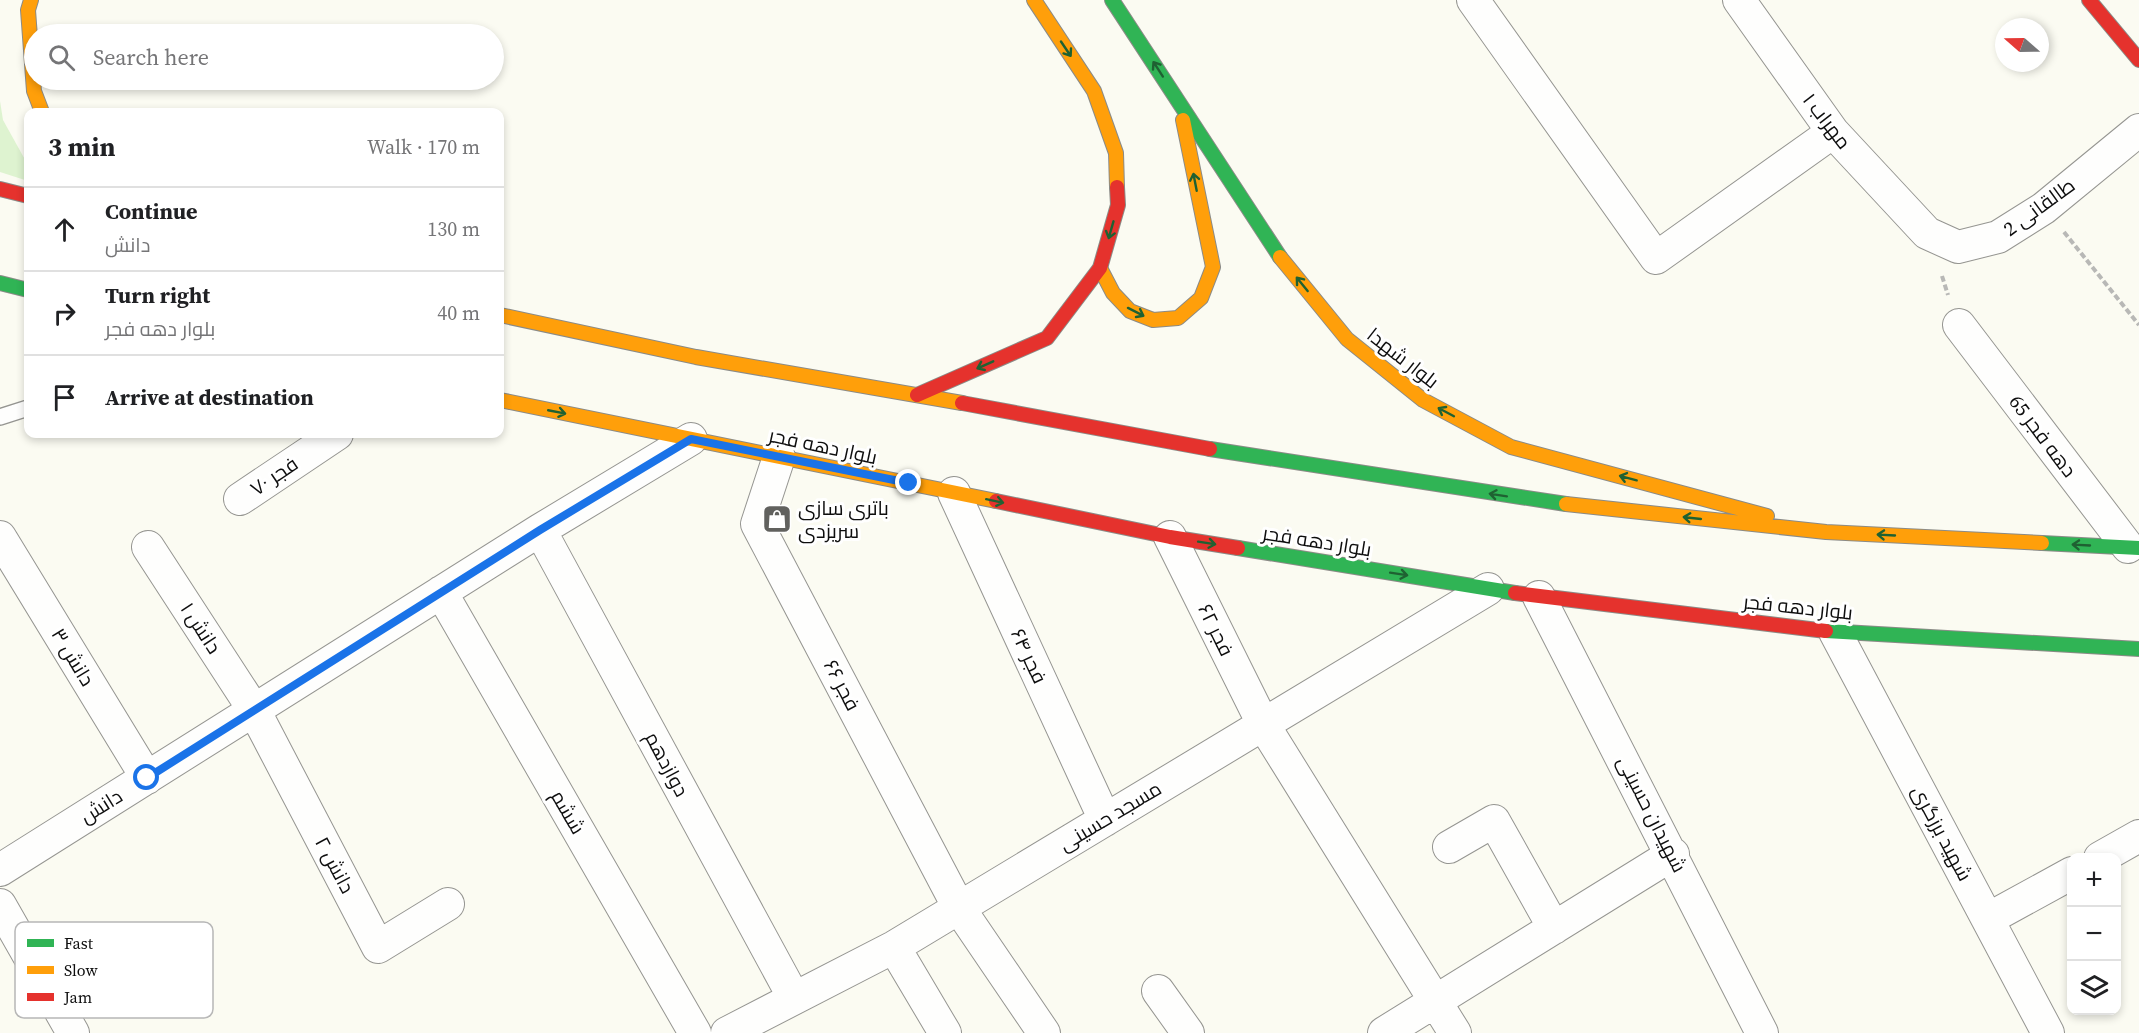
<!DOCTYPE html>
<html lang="en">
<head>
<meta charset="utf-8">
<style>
  body { margin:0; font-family:"Source Serif 4",Cairo,serif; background:#f2f2f2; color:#202124 }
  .controls { position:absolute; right:18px; bottom:18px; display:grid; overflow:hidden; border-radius:12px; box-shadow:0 3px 9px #0003 }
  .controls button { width:54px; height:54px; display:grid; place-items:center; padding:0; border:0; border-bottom:2px solid #e0e0e0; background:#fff; color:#202124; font:30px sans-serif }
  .compass { position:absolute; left:1995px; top:18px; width:54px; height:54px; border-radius:50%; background:#fff; box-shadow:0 3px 9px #0003; rotate:290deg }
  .stop { position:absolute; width:18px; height:18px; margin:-14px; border:4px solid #1a73e8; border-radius:50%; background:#fff }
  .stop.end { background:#1a73e8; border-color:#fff; box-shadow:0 2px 6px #0008 }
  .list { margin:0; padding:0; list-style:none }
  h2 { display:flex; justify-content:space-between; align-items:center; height:78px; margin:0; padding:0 24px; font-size:26px }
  h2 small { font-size:20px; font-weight:400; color:#757577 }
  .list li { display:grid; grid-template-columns:39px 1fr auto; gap:18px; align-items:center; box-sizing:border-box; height:84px; padding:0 24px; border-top:2px solid #e0e0e0 }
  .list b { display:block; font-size:22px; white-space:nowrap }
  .list p { margin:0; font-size:20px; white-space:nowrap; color:#757577 }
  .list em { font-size:20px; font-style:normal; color:#757577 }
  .icon { flex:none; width:33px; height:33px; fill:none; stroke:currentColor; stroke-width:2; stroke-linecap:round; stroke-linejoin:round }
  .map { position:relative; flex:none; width:2139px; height:1033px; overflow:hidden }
  .search { position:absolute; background:#fff; box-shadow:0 3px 9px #0003; left:24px; top:24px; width:480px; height:66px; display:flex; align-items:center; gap:15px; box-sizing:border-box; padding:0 21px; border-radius:33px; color:#757577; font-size:22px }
  .panel { position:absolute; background:#fff; box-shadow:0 3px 9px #0003; left:24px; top:108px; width:480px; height:330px; border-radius:12px }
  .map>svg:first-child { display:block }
  .green { fill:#def3d0 }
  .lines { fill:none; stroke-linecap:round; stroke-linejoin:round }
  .lane-casing { stroke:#959591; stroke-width:18 }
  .street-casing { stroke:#959591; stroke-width:34 }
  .fast-casing { stroke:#8b8b87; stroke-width:16 }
  .slow-casing { stroke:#8b8b87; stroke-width:16 }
  .jam-casing { stroke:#8b8b87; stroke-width:16 }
  .path { stroke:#b8b8b6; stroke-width:4; stroke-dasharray:6 3; stroke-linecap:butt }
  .lane { stroke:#fefefd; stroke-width:15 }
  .street { stroke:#fefefd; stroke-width:32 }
  .fast { stroke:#30b455; stroke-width:14 }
  .slow { stroke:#ff9f0a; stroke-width:14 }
  .jam { stroke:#e5322d; stroke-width:14 }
  .oneway { stroke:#1f6132 }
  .route { stroke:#1a73e8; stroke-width:8 }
  .labels { text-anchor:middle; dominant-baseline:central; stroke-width:6; stroke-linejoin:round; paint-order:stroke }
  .street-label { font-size:20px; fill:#0e0e0e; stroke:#fff }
  .poi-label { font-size:20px; fill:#0e0e0e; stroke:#fff; text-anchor:start }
  .key { fill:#fff; stroke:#b7b7b7; stroke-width:1.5 }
  .key-label { font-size:16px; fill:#0e0e0e }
</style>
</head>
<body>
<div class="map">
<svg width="2139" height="1033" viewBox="0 0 2139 1033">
  <rect width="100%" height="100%" fill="#fbfbf2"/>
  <path class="green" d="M0,101L3,120L28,165V181L0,172Z"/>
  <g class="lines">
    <g class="lane-casing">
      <path id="lane" d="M0,417L28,408"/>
    </g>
    <g class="street-casing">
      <path id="street" d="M1473,0L1656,258L1833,132
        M1739,0L1833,132L1927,233L1958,247L1998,237L2044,208L2139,130
        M1959,325L2128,547
        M779,457L757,524L959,908L1044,1033
        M954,493L1105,820
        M240,499L337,434
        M540,530L794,998
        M0,537L147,778
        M1170,537L1263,724L1455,1033
        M148,547L254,710L378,947L448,904
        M441,592L695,1033
        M1539,597L1762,1033
        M1835,632L2048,1033
        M1449,847L1494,821L1554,928
        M2100,858L2139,836
        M0,870L540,530L691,439
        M0,905L73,1033
        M1988,919L2072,873
        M894,947L945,1033
        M1158,991L1188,1033
        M727,1033L894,947L1488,589
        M1384,1033L1673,854"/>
    </g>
    <g class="fast-casing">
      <path id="fast" d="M1112,0L1280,257
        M0,283L28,290
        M1210,449L1566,504
        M2042,543L2139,548
        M1238,548L1515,593
        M1826,631L2139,649"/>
    </g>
    <g class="slow-casing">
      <path id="slow" d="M31,0L28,10L34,91L42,112
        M1034,0L1094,91L1116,153L1117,187
        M1280,257L1347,339L1423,400L1511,447L1767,516
        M1100,268L1113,293L1130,311L1153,320L1178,318L1201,298L1213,267L1183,120
        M500,315L696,357L962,403
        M500,400L996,501
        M1566,504L1826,532L2042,543"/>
    </g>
    <g class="jam-casing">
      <path id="jam" d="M2089,0L2139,60
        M0,189L28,196
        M917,395L1047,338L1100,268L1118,205L1117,187
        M962,403L1210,449
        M996,501L1170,537L1238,548
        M1515,593L1826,631"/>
    </g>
    <path class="path" d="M2064,232L2139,325
      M1942,276L1948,295"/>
    <use href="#lane" class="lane"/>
    <use href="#street" class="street"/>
    <use href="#fast" class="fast"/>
    <use href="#slow" class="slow"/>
    <use href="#jam" class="jam"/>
  </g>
  <defs><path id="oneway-shaft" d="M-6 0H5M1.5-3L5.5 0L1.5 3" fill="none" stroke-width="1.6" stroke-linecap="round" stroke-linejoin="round" transform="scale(1.5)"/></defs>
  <g class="oneway">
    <use href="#oneway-shaft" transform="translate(1066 49) rotate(56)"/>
    <use href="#oneway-shaft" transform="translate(1158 69) rotate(-123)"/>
    <use href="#oneway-shaft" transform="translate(1195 182) rotate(-101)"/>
    <use href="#oneway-shaft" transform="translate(1111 230) rotate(106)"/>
    <use href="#oneway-shaft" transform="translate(1302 284) rotate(-129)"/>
    <use href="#oneway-shaft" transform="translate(1136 312) rotate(27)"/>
    <use href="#oneway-shaft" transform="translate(985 365) rotate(156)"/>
    <use href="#oneway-shaft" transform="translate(557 412) rotate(11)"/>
    <use href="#oneway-shaft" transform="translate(1446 412) rotate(-152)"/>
    <use href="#oneway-shaft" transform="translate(1628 478) rotate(-165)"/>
    <use href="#oneway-shaft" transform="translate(1498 495) rotate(-171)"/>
    <use href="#oneway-shaft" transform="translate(995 501) rotate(12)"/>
    <use href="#oneway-shaft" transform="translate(1692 518) rotate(-174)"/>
    <use href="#oneway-shaft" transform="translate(1886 535) rotate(-177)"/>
    <use href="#oneway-shaft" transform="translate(1207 543) rotate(9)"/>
    <use href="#oneway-shaft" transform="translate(2081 545) rotate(-177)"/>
    <use href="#oneway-shaft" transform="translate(1399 574) rotate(9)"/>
  </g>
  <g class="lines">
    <path class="route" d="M147,778L540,530L691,439L909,483"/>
  </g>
  <defs>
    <g id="shop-square" transform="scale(1.5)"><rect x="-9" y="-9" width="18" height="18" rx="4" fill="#61615e" stroke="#fff"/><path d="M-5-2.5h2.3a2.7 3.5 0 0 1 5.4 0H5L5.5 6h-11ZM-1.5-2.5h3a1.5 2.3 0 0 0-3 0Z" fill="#fff"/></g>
  </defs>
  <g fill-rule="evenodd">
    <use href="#shop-square" x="777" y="519"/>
  </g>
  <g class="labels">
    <g class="street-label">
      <text transform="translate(1827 121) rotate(52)">مهراب ۱</text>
      <text transform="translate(2039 207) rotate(-36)">طالقانی 2</text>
      <text transform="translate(1403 358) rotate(38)">بلوار شهدا</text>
      <text transform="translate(2043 436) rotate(53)">دهه فجر 65</text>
      <text transform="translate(823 446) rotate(12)">بلوار دهه فجر</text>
      <text transform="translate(274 476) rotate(-34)">فجر ۷۰</text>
      <text transform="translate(1317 541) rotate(9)">بلوار دهه فجر</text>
      <text transform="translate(1798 607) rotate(6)">بلوار دهه فجر</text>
      <text transform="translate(201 628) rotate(57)">دانش ۱</text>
      <text transform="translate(1216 630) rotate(64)">فجر ۶۲</text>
      <text transform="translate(1029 656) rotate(65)">فجر ۶۴</text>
      <text transform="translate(73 657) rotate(59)">دانش ۳</text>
      <text transform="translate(842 685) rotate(62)">فجر ۶۶</text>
      <text transform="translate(667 764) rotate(62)">دوازدهم</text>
      <text transform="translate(101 806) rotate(-32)">دانش</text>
      <text transform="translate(568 812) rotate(60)">ششم</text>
      <text transform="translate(1652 814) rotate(63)">شهیدان حسینی</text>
      <text transform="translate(1110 816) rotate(-31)">مسجد حسینی</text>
      <text transform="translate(1942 833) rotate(62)">شهید برزگری</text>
      <text transform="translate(335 865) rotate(62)">دانش ۲</text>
    </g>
    <g class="poi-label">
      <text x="798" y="508">باتری سازی<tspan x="798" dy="23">سریزدی</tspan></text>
    </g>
  </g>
  <rect x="15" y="922" width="198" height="96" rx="9" class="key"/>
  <rect x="27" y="939" width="27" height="8" fill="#30b455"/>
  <rect x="27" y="966" width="27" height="8" fill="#ff9f0a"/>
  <rect x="27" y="993" width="27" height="8" fill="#e5322d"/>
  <g class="key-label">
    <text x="64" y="949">Fast</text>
    <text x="64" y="976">Slow</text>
    <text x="64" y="1003">Jam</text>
  </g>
</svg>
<div class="controls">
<button>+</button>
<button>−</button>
<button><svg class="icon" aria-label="layers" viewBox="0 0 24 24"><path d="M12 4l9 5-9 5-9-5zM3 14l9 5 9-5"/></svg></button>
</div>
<svg class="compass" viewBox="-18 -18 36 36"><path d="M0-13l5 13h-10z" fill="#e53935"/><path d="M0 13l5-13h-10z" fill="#757577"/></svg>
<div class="stop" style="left:147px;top:778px"></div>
<div class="stop end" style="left:909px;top:483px"></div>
<div class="search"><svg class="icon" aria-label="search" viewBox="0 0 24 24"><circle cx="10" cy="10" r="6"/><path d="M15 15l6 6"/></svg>Search here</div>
<section class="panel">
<h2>3 min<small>Walk · 170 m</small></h2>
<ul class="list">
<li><svg class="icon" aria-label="ahead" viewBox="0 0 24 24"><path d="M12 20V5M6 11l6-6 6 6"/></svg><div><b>Continue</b><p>دانش</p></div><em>130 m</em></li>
<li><svg class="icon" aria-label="right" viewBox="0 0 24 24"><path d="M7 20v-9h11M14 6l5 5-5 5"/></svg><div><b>Turn right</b><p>بلوار دهه فجر</p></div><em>40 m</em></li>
<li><svg class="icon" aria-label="arrive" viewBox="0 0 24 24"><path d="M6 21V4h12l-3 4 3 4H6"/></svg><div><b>Arrive at destination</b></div></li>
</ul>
</section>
</div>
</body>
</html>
